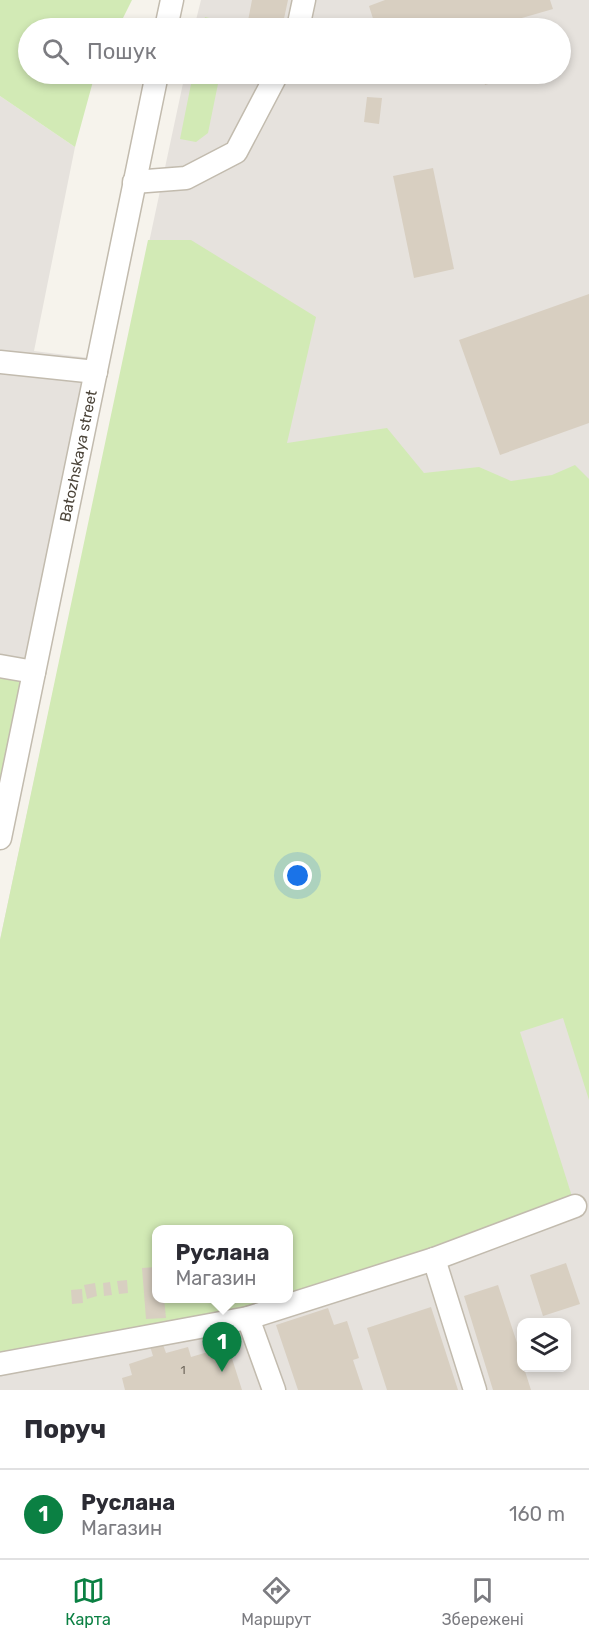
<!DOCTYPE html>
<html lang="uk">
<head>
<meta charset="utf-8">
<style>
  body { margin:0; font-family:Rubik,sans-serif; background:#f7f7f7; color:#2b2b33 }
  .controls { position:absolute; right:18px; bottom:18px; display:grid; overflow:hidden; border-radius:12px; box-shadow:0 3px 9px #0003 }
  .controls button { width:54px; height:54px; display:grid; place-items:center; padding:0; border:0; border-bottom:2px solid #e1e1e2; background:#fff; color:#2b2b33; font:30px sans-serif }
  .you { position:absolute; left:298px; top:876px; width:21px; height:21px; margin:-15px; border:4px solid #fff; border-radius:50%; background:#1a73e8; box-shadow:0 0 0 9px #1a73e833 }
  .badge { display:grid; place-items:center; width:39px; height:39px; border-radius:50%; background:#0b8043; color:#fff; font-size:20px; font-weight:700 }
  .pin { position:absolute; translate:-50% -50px; filter:drop-shadow(0 2px 3px #0008) }
  .pin::after { content:''; position:absolute; top:32px; width:21px; height:18px; background:inherit; clip-path:polygon(0 0,100% 0,50% 100%) }
  .popup { position:absolute; left:152px; top:1225px; width:141px; height:78px; box-sizing:border-box; display:grid; place-content:center; border-radius:12px; background:#fff; filter:drop-shadow(0 2px 4px #0005); font-size:20px; white-space:nowrap; color:#7c7c81 }
  .popup b { font-size:22px; color:#2b2b33 }
  .popup::after { content:''; position:absolute; left:50%; top:100%; margin-left:-12px; border:12px solid transparent; border-top-color:#fff }
  .list { margin:0; padding:0; list-style:none }
  h2 { display:flex; justify-content:space-between; align-items:center; height:78px; margin:0; padding:0 24px; font-size:26px }
  h2 small { font-size:20px; font-weight:400; color:#7c7c81 }
  .list li { display:grid; grid-template-columns:39px 1fr auto; gap:18px; align-items:center; box-sizing:border-box; height:90px; padding:0 24px; border-top:2px solid #e1e1e2 }
  .list b { display:block; font-size:22px; white-space:nowrap }
  .list p { margin:0; font-size:20px; white-space:nowrap; color:#7c7c81 }
  .list em { font-size:20px; font-style:normal; color:#7c7c81 }
  .icon { flex:none; width:33px; height:33px; fill:none; stroke:currentColor; stroke-width:2; stroke-linecap:round; stroke-linejoin:round }
  .map { position:relative; flex:none; width:589px; height:1390px; overflow:hidden }
  .search { position:absolute; background:#fff; box-shadow:0 3px 9px #0003; left:18px; right:18px; top:18px; height:66px; display:flex; align-items:center; gap:15px; box-sizing:border-box; padding:0 21px; border-radius:33px; color:#7c7c81; font-size:22px }
  .sheet { height:168px; background:#fff }
  nav { display:flex; justify-content:space-around; align-items:center; box-sizing:border-box; height:84px; border-top:2px solid #e1e1e2; background:#fff; font-size:16px; color:#7c7c81 }
  nav a { display:grid; justify-items:center; gap:3px }
  nav .on { color:#0b8043 }
  .map>svg:first-child { display:block }
  .industrial { fill:#e6e2dd; fill-rule:evenodd }
  .green { fill:#d2eab5; fill-rule:evenodd }
  .building { fill:#d8cfc1 }
  .lines { fill:none; stroke-linecap:round; stroke-linejoin:round }
  .minor-casing { stroke:#c2bbae; stroke-width:25 }
  .minor { stroke:#fff; stroke-width:22 }
  .labels { text-anchor:middle; dominant-baseline:central; stroke-width:4.5; stroke-linejoin:round; paint-order:stroke }
  .number-label { font-size:12px; fill:#6e675b }
  .street-label { font-size:15px; fill:#4b4439; stroke:#fff }
</style>
</head>
<body>
<div class="map">
<svg width="589" height="1390" viewBox="0 0 589 1390">
  <rect width="100%" height="100%" fill="#f6f3ec"/>
  <path class="industrial" d="M201,0H589V1390H0V940L185,74H560V28H194ZM156,1230H288V1298H156ZM522,1322H566V1368H522Z
    M0,96L75,147L34,351L98,359L34,672L0,666Z"/>
  <path class="green" d="M0,0H132L118,28H28V74H95L75,147L0,96Z
    M205,17L230,23L229,28H202Z
    M193,74H220L208,133L196,142L180,139Z
    M148,240H191L316,317L287,443L387,428L424,473L479,467L511,481L552,475L575,465L589,479V1100L563,1018L520,1032L575,1206L248,1318L0,1364V940ZM156,1230H288V1298H156Z
    M0,666L34,672L0,838Z"/>
  <path class="building" d="M252,0H288L282,28L247,26Z
    M385,0H550L553,9L487,28H376L369,6Z
    M481,74H511L512,77L485,85Z
    M367,97L382,98L379,124L364,122Z
    M433,168L454,269L414,278L393,176Z
    M589,294V423L500,455L459,340Z
    M566,1263L580,1304L543,1316L530,1275Z
    M156,1267V1298H164L166,1318L146,1319L142,1268Z
    M127,1280L128,1293L119,1294L117,1281Z
    M110,1282L112,1295L104,1296L103,1283Z
    M95,1283L97,1296L87,1299L84,1285Z
    M498,1285L522,1358V1368H524L531,1390H493L464,1296Z
    M82,1289L83,1303L72,1304L71,1290Z
    M431,1307L458,1390H387L367,1328Z
    M328,1308L334,1325L347,1321L359,1358L353,1360L363,1390H298L276,1325Z
    M161,1339L166,1353L188,1347L191,1357L228,1346L242,1390H125L122,1378L132,1375L129,1364L153,1356L149,1343Z"/>
  <g class="lines">
    <g class="minor-casing">
      <g id="minor">
        <path d="M166,28L172,0"/>
        <path d="M298,28L304,0"/>
        <path d="M134,182L186,178L236,152L277,74"/>
        <path d="M0,362L96,372"/>
        <path d="M0,666L34,672"/>
        <path id="s1" d="M0,838L157,74"/>
        <path d="M434,1259L475,1390"/>
        <path d="M248,1318L274,1390"/>
        <path d="M0,1364L248,1318L434,1259L575,1206"/>
      </g>
    </g>
    <use href="#minor" class="minor"/>
  </g>
  <g class="labels">
    <g class="number-label">
      <text x="183" y="1370">1</text>
    </g>
    <g class="street-label">
      <text stroke="none"><textPath href="#s1" startOffset="390">Batozhskaya street</textPath></text>
    </g>
  </g>
</svg>
<div class="controls">
<button><svg class="icon" aria-label="layers" viewBox="0 0 24 24"><path d="M12 4l9 5-9 5-9-5zM3 14l9 5 9-5"/></svg></button>
</div>
<div class="you"></div>
<div class="pin badge" style="left:222px;top:1372px">1</div>
<div class="popup"><b>Руслана</b>Магазин</div>
<div class="search"><svg class="icon" aria-label="search" viewBox="0 0 24 24"><circle cx="10" cy="10" r="6"/><path d="M15 15l6 6"/></svg>Пошук</div>
</div>
<section class="sheet">
<h2>Поруч<small></small></h2>
<ul class="list">
<li><span class="badge">1</span><div><b>Руслана</b><p>Магазин</p></div><em>160 m</em></li>
</ul>
</section>
<nav>
<a class="on"><svg class="icon" aria-label="map" viewBox="0 0 24 24"><path d="M3 6l6-2 6 2 6-2v14l-6 2-6-2-6 2zM9 4v14M15 6v14"/></svg>Карта</a>
<a><svg class="icon" aria-label="directions" viewBox="0 0 24 24"><path d="M12 3l9 9-9 9-9-9zM9 14v-3h6M13 9l2 2-2 2"/></svg>Маршрут</a>
<a><svg class="icon" aria-label="saved" viewBox="0 0 24 24"><path d="M7 4h10v16l-5-4-5 4z"/></svg>Збережені</a>
</nav>
</body>
</html>
